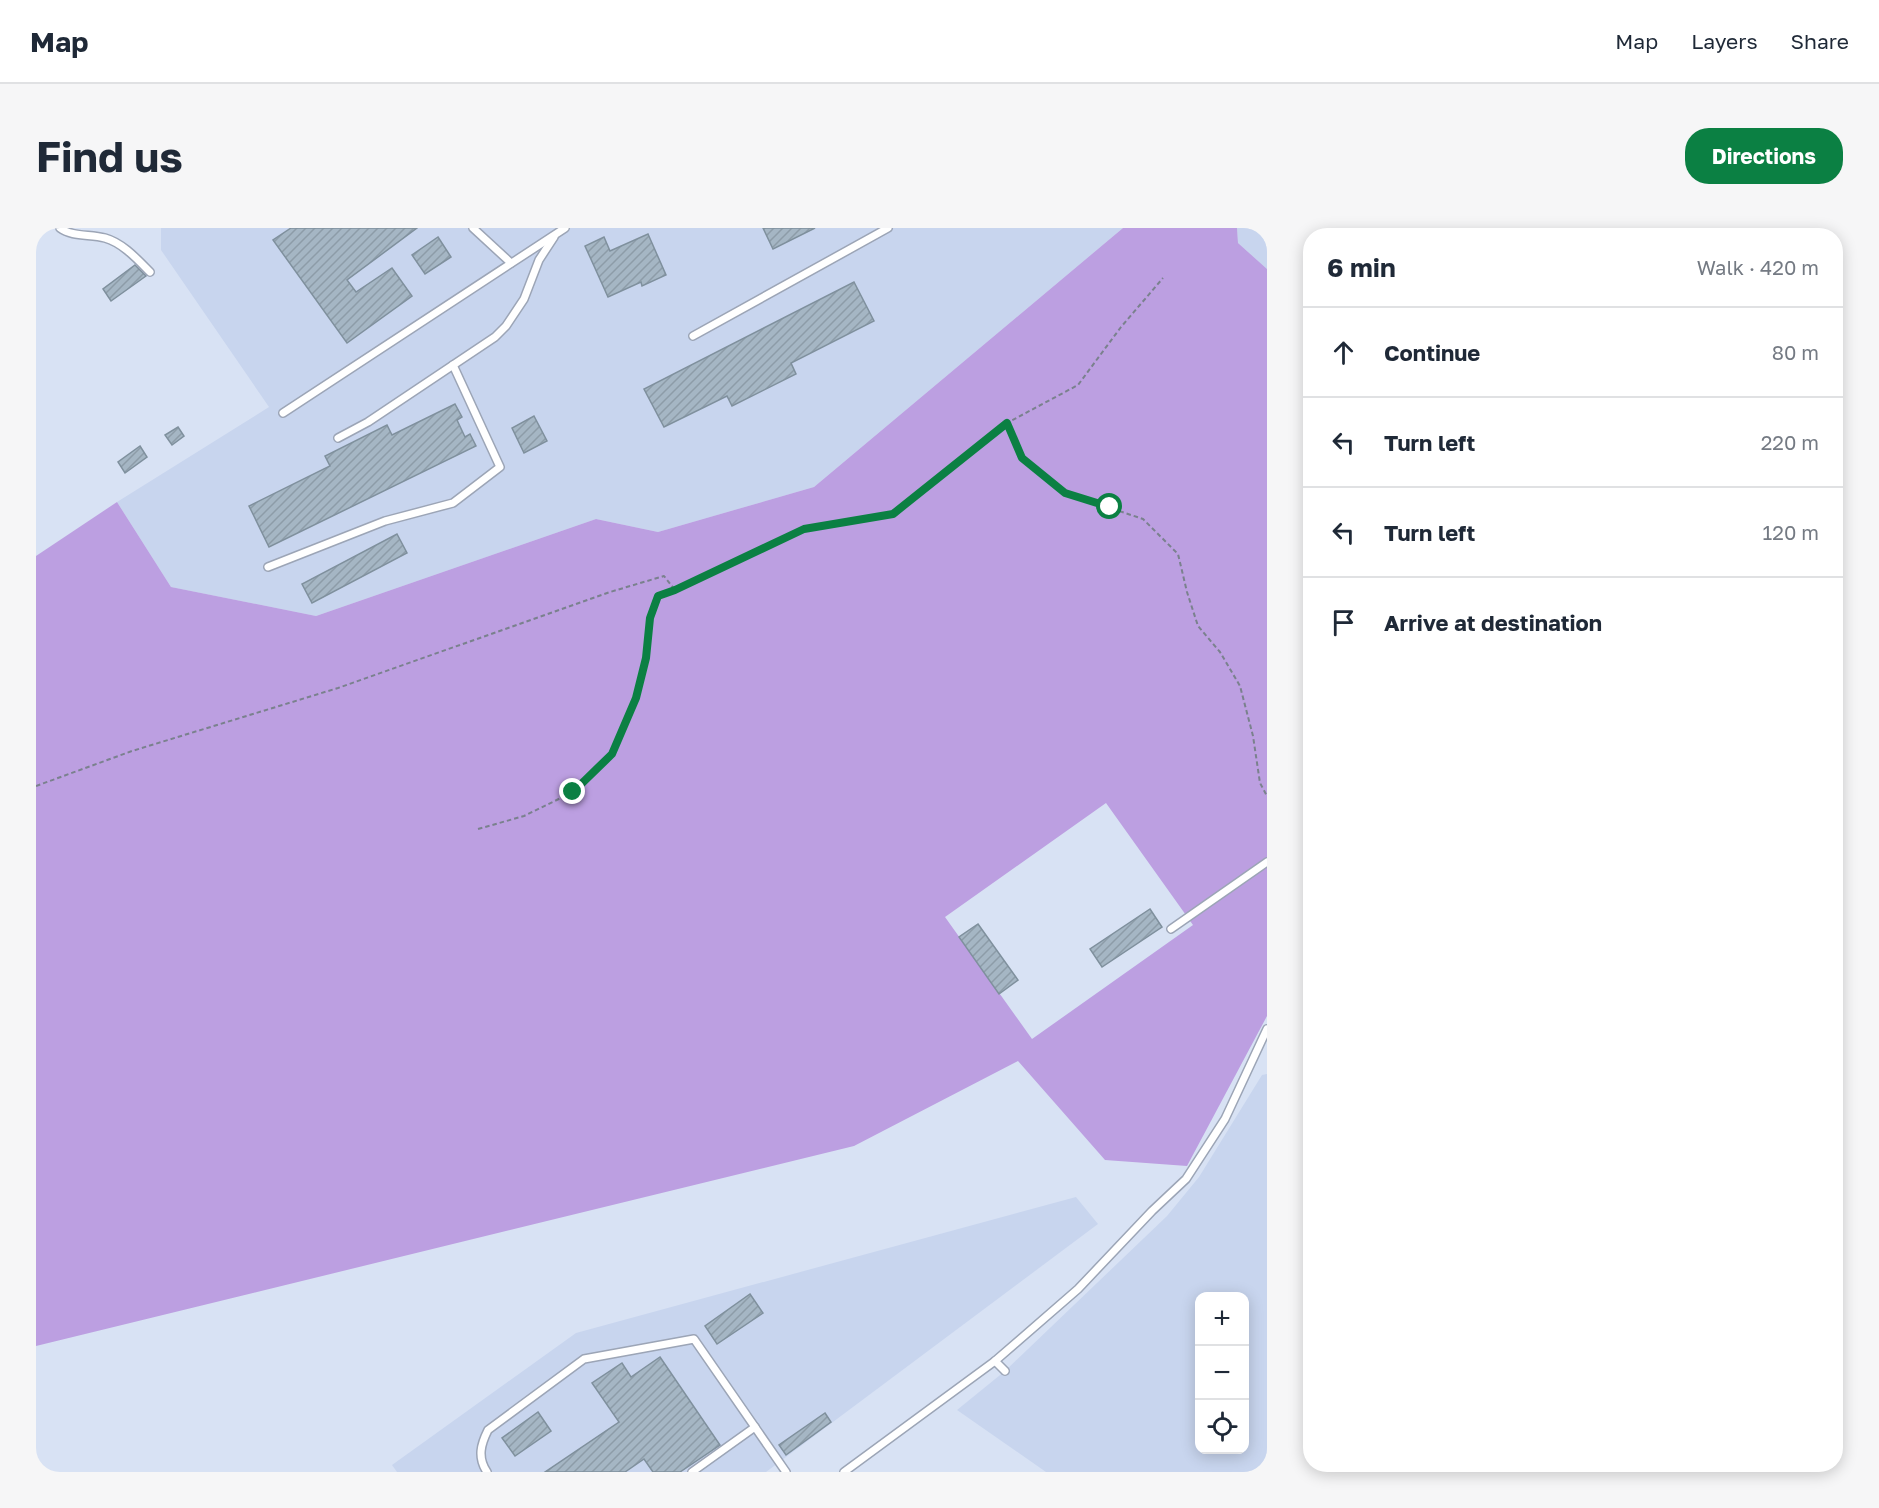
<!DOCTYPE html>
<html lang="en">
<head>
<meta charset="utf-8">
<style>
  :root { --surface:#fff; --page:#f6f6f7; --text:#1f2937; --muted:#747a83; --line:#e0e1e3; --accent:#0b8043 }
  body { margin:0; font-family:"Golos Text",sans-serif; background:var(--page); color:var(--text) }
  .controls { position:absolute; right:18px; bottom:18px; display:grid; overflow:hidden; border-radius:12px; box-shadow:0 3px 15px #0003 }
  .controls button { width:54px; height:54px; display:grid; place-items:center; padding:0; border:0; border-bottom:2px solid var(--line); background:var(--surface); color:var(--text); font:30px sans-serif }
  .stop { position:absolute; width:18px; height:18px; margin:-14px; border:4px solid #0b8043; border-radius:50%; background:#fff }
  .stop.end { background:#0b8043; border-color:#fff; box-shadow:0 2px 6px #0008 }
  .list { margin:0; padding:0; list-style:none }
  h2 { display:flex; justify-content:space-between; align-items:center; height:78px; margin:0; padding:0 24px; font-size:26px }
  h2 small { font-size:20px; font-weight:400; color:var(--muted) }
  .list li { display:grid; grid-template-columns:39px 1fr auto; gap:18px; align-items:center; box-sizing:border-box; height:90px; padding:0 24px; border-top:2px solid var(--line) }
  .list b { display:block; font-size:22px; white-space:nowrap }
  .list em { font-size:20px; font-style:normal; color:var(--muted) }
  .icon { flex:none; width:33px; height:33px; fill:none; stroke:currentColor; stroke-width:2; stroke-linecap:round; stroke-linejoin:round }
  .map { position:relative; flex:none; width:1231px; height:1244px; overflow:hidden; border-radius:24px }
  header { display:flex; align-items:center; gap:36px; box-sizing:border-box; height:84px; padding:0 30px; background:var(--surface); border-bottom:2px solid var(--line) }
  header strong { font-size:28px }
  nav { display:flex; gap:33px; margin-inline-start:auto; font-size:21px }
  .intro { display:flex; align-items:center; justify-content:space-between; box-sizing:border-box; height:144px; padding:0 36px }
  h1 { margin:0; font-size:42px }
  .button { padding:15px 27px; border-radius:24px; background:var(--accent); color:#fff; font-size:21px; font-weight:700 }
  main { display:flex; gap:36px; padding:0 36px }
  aside { flex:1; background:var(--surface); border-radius:24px; box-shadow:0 3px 15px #0003 }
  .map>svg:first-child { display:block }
</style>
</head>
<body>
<header>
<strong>Map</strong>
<nav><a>Map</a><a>Layers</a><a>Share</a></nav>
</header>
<div class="intro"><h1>Find us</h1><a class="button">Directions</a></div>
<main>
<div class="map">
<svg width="1231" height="1244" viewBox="0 0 1231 1244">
  <defs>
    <pattern id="building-hatch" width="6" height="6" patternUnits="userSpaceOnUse" patternTransform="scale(1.5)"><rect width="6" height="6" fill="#a5b6c4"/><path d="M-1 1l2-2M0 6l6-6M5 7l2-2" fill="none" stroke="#8d9ca8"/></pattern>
  </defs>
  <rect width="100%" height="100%" fill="#d8e2f4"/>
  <!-- built -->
  <g fill="#c8d5ee" fill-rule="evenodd">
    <polygon points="125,0 1087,0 778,259 622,304 560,291 280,388 135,359 81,274 233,179 125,22"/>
    <polygon points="1201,0 1231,0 1231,41 1202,15"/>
    <path d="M1231,846V1244H1010L921,1182L969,1143L1131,988L1163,949L1226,847ZM1164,1068H1208V1222H1164Z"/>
    <polygon points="1040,969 1062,996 730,1244 361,1244 356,1237 540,1105"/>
  </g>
  <!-- green -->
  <path fill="#bc9fe1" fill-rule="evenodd" d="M1087,0H1201L1202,15L1231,41V788L1151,938L1069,932L982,833L818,918L0,1118V328L81,274L135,359L280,388L560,291L622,304L778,259ZM1070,575L1157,697L996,811L909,689Z"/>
  <!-- building -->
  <g fill="url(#building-hatch)" stroke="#7f909d" stroke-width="1.5">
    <polygon points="255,0 381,0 311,52 320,64 356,40 376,68 311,115 237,12"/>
    <polygon points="727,0 779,0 737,21"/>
    <polygon points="612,6 630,47 606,58 605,54 572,69 549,18 568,9 574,23"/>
    <polygon points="402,9 415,29 389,46 376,27"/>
    <polygon points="99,37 110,48 75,73 67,61"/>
    <polygon points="818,54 838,93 755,135 760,146 696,178 691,168 628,199 608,161"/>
    <polygon points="419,176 426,189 421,192 429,209 434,206 440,218 233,319 213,278 294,238 289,228 351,197 356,207"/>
    <polygon points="498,188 511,213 488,225 476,200"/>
    <polygon points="142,199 148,208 136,217 129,207"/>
    <polygon points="104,218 111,229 89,245 82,234"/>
    <polygon points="361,306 371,325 276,375 266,356"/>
    <polygon points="1114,681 1126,699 1066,739 1054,721"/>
    <polygon points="942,696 982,752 963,766 923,709"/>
    <polygon points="714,1066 727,1085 681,1116 669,1098"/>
    <polygon points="624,1129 684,1217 644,1244 617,1244 608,1231 589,1244 509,1244 583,1194 556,1155 586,1135 595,1149"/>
    <polygon points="502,1184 515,1203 479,1228 466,1210"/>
    <polygon points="789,1185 795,1194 750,1227 743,1217"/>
  </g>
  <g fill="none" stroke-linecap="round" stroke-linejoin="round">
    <defs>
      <g id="lane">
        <path d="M24,0C36,9 54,6 69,10C87,15 102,32 114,44"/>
        <polyline points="437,0 475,35"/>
        <polyline points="657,108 852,0"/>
        <polyline points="247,185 529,0"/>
        <polyline points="302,210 332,194 459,109 470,98 488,71 503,32 518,9"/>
        <polyline points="232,339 349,293 417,275 464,239 417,137"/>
        <polyline points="1135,701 1231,634"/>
        <polyline points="959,1133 969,1143"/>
        <path d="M451,1244C441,1229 445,1216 452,1202L548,1131L658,1111L750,1244"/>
        <polyline points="656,1244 719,1199"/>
        <polyline points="808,1244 959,1133 1042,1061 1116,983 1150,951 1189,891 1231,801"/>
      </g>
    </defs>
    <!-- lane casing -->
    <use href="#lane" stroke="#9ca5b6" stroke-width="10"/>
    <!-- path -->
    <g stroke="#7a818d" stroke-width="2" stroke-dasharray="4.5 3" stroke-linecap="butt">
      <polyline points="971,196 986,230 1029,265 1107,291 1142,326 1151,364 1162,398 1184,424 1204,458 1217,508 1224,555 1231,568"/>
      <polyline points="0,558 96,523 302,460 574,364 628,348 639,362 768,301 857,286 971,195 1042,157 1085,99 1127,50"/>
      <polyline points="442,601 488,588 537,564 576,526 600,469 610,430 614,390 622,368 639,362"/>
    </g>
    <!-- lane -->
    <use href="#lane" stroke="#fff" stroke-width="7"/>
  </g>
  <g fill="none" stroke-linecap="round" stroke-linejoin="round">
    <!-- route -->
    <polyline stroke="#0b8043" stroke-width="8" points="537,564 576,526 600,470 610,430 614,390 622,368 639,362 768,301 857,286 971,195 986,230 1029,265 1074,279"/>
  </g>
</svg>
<div class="controls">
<button>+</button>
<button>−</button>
<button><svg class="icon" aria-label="locate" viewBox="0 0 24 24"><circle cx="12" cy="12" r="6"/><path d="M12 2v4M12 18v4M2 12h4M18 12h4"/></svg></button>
</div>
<div class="stop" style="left:1074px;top:279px"></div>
<div class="stop end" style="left:537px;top:564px"></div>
</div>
<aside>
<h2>6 min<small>Walk · 420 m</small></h2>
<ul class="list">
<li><svg class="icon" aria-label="ahead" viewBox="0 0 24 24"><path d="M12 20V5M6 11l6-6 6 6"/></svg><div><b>Continue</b></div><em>80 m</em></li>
<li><svg class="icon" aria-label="left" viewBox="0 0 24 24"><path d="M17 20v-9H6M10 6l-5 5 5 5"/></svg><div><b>Turn left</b></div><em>220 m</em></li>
<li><svg class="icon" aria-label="left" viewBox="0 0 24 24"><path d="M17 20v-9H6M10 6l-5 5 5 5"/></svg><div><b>Turn left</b></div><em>120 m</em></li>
<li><svg class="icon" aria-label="arrive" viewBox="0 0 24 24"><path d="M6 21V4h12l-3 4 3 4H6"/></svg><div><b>Arrive at destination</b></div></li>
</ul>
</aside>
</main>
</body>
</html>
